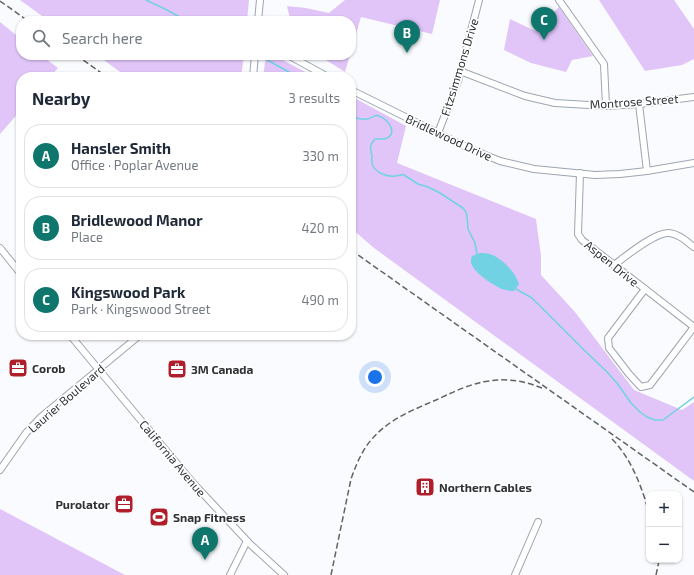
<!DOCTYPE html>
<html lang="en">
<head>
<meta charset="utf-8">
<style>
  :root { --surface:#fff; --page:#f6f6f7; --text:#1f2937; --muted:#747a83; --line:#e0e1e3; --accent:#0f766e }
  body { margin:0; font-family:"Exo 2",sans-serif; background:var(--page); color:var(--text) }
  .controls { position:absolute; right:12px; bottom:12px; display:grid; overflow:hidden; border-radius:8px; box-shadow:0 1px 3px #0004 }
  .controls button { width:36px; height:36px; display:grid; place-items:center; padding:0; border:0; border-bottom:1px solid var(--line); background:var(--surface); color:var(--text); font:20px sans-serif }
  .you { position:absolute; left:375px; top:377px; width:14px; height:14px; margin:-10px; border:3px solid #fff; border-radius:50%; background:#1a73e8; box-shadow:0 0 0 6px #1a73e833 }
  .badge { display:grid; place-items:center; width:26px; height:26px; border-radius:50%; background:var(--accent); color:#fff; font-size:13px; font-weight:700 }
  .pin { position:absolute; translate:-50% -33px; filter:drop-shadow(0 1px 2px #0008) }
  .pin::after { content:''; position:absolute; top:21px; width:14px; height:12px; background:inherit; clip-path:polygon(0 0,100% 0,50% 100%) }
  .list { margin:0; padding:0; list-style:none }
  h2 { display:flex; justify-content:space-between; align-items:center; height:52px; margin:0; padding:0 16px; font-size:17px }
  h2 small { font-size:13px; font-weight:400; color:var(--muted) }
  .list li { display:grid; grid-template-columns:26px 1fr auto; gap:12px; align-items:center; box-sizing:border-box; height:64px; margin:0 8px 8px; padding:0 8px; border:1px solid var(--line); border-radius:16px }
  .list b { display:block; font-size:15px; white-space:nowrap }
  .list p { margin:0; font-size:13px; white-space:nowrap; color:var(--muted) }
  .list em { font-size:13px; font-style:normal; color:var(--muted) }
  .icon { flex:none; width:22px; height:22px; fill:none; stroke:currentColor; stroke-width:2; stroke-linecap:round; stroke-linejoin:round }
  .map { position:relative; flex:none; width:694px; height:575px; overflow:hidden }
  .search { position:absolute; background:var(--surface); box-shadow:0 1px 3px #0004; left:16px; top:16px; width:340px; height:44px; display:flex; align-items:center; gap:10px; box-sizing:border-box; padding:0 14px; border-radius:16px; color:var(--muted); font-size:15px }
  .panel { position:absolute; background:var(--surface); box-shadow:0 1px 3px #0004; left:16px; top:72px; width:340px; height:268px; border-radius:16px }
  .map>svg:first-child { display:block }
</style>
</head>
<body>
<div class="map">
<svg width="694" height="575" viewBox="0 0 694 575">
  <rect width="100%" height="100%" fill="#fafbfe"/>
  <!-- green -->
  <g fill="#e1c5f9">
    <polygon points="20,0 249,0 247,21 49,21"/>
    <polygon points="345,0 440,0 432,34 361,17 351,51 351,21 296,21 290,19 287,6 306,8 329,13"/>
    <polygon points="599,0 674,0 694,29 694,59 682,65 645,71"/>
    <polygon points="559,7 593,56 572,60 566,72 531,63 504,50 510,19 535,31"/>
    <polygon points="0,22 21,39 21,55 41,55 58,68 50,77 21,77 21,110 0,134"/>
    <polygon points="97,55 244,55 241,77 127,77"/>
    <polygon points="266,55 273,55 315,77 263,77"/>
    <polygon points="318,55 350,55 345,72"/>
    <polygon points="351,96 406,126 397,163 536,219 541,256 541,275 575,312 634,390 682,410 694,402 694,481 374,248 351,228"/>
    <polygon points="0,509 125,575 0,575"/>
  </g>
  <!-- water -->
  <path fill="#70d2e3" d="M480,253C484,253 487,253 490,254C502,258 516,273 519,284L514,291C510,291 506,290 502,289C493,285 476,274 472,265C470,262 471,259 472,256Z"/>
  <g fill="none" stroke-linecap="round" stroke-linejoin="round">
    <!-- stream -->
    <g stroke="#70d2e3" stroke-width="1.5">
      <polyline points="146,0 165,9 187,21"/>
      <polyline points="260,56 298,77"/>
      <path d="M351,116C356,118 362,120 367,119C371,119 374,114 379,116C388,119 400,135 384,139C382,139 378,139 375,139C368,147 371,148 372,157C372,160 371,163 373,166C377,173 387,177 395,176C399,176 401,174 404,175L418,184L428,187L440,193L463,208L466,212L467,217L468,229L475,243L477,254"/>
      <polyline points="516,289 532,298 584,350 607,372 617,383 631,403 640,412 647,417 655,420 663,420 694,397"/>
    </g>
    <defs>
      <g id="minor">
        <polyline points="559,0 604,64 606,106"/>
        <polyline points="258,21 260,0"/>
        <polyline points="288,55 328,77"/>
        <polyline points="460,71 525,96 555,103 606,106 639,104 694,97"/>
        <polyline points="253,77 255,55"/>
        <polyline points="351,90 468,148 500,161 534,169 595,175 620,174 647,171 694,163"/>
        <polyline points="639,104 647,171"/>
        <polyline points="438,133 458,81 479,0"/>
        <polyline points="580,173 578,234 582,240 694,327"/>
        <polyline points="0,248 21,274"/>
        <path d="M614,265C626,256 655,232 669,233C679,234 686,241 694,247"/>
        <polyline points="645,289 608,338 609,348 629,374 641,387 650,385 694,327"/>
        <polyline points="70,335 193,483 250,544 284,575"/>
        <polyline points="0,470 26,433 41,417 140,335"/>
        <polyline points="230,575 247,541"/>
        <polyline points="515,575 538,522"/>
      </g>
    </defs>
    <!-- minor casing -->
    <use href="#minor" stroke="#9da5b2" stroke-width="8"/>
    <!-- minor -->
    <use href="#minor" stroke="#fff" stroke-width="6"/>
    <!-- rail -->
    <g stroke="#5f6367" stroke-width="1.5" stroke-dasharray="6 3" stroke-linecap="butt">
      <polyline points="0,1 28,21"/>
      <polyline points="76,55 107,77"/>
      <polyline points="351,250 694,492"/>
      <path d="M612,439C631,458 642,487 649,513"/>
      <path d="M331,575L351,479C356,465 362,450 372,439C389,419 413,410 436,400C449,394 465,386 479,383C484,381 491,381 497,380C512,379 527,382 542,388"/>
      <polyline points="656,575 658,566 659,560"/>
    </g>
  </g>
  <!-- icons -->
  <defs>
    <symbol id="office-square" viewBox="-11 -11 22 22"><rect x="-9" y="-9" width="18" height="18" rx="4" fill="#b01d2b" stroke="#fff"/><path d="M-6-3h4V-5.5h4V-3h4V5H-6ZM-1-4.5V-3h2v-1.5ZM-6 0V1H6V0Z" fill="#fff"/></symbol>
    <symbol id="building-square" viewBox="-11 -11 22 22"><rect x="-9" y="-9" width="18" height="18" rx="4" fill="#b01d2b" stroke="#fff"/><path d="M-4-6H4V6H1V3H-1V6H-4ZM-2.5-4.3h1.7v1.8h-1.7ZM.8-4.3h1.7v1.8H.8ZM-2.5-1h1.7V.8h-1.7ZM.8-1h1.7V.8H.8Z" fill="#fff"/></symbol>
    <symbol id="stadium-square" viewBox="-11 -11 22 22"><rect x="-9" y="-9" width="18" height="18" rx="4" fill="#b01d2b" stroke="#fff"/><path d="M0-5a6.5 5 0 1 0 0 10a6.5 5 0 1 0 0-10ZM-3.5-1.8h7v3.6h-7Z" fill="#fff"/></symbol>
  </defs>
  <g fill-rule="evenodd">
    <use href="#office-square" x="7" y="357" width="22" height="22"/>
    <use href="#office-square" x="166" y="358" width="22" height="22"/>
    <use href="#building-square" x="414" y="476" width="22" height="22"/>
    <use href="#office-square" x="113" y="493" width="22" height="22"/>
    <use href="#stadium-square" x="148" y="506" width="22" height="22"/>
  </g>
  <g text-anchor="middle" dominant-baseline="central" stroke-width="3.5" stroke-linejoin="round" paint-order="stroke">
    <!-- street labels -->
    <g font-size="12" fill="#2e3237" stroke="#fff">
      <text transform="translate(459 67) rotate(-73)">Fitzsimmons Drive</text>
      <text transform="translate(634 101) rotate(-4)">Montrose Street</text>
      <text transform="translate(449 137) rotate(25)">Bridlewood Drive</text>
      <text transform="translate(612 263) rotate(39)">Aspen Drive</text>
      <text transform="translate(66 398) rotate(-41)">Laurier Boulevard</text>
      <text transform="translate(173 458) rotate(50)">California Avenue</text>
    </g>
    <!-- poi labels -->
    <g font-size="12" font-weight="bold" fill="#2e3237" stroke="#fff" text-anchor="start">
      <text x="32" y="368">Corob</text>
      <text x="191" y="369">3M Canada</text>
      <text x="439" y="487">Northern Cables</text>
      <text x="110" y="504" text-anchor="end">Purolator</text>
      <text x="173" y="517">Snap Fitness</text>
    </g>
  </g>
</svg>
<div class="controls">
<button>+</button>
<button>−</button>
</div>
<div class="you"></div>
<div class="pin badge" style="left:205px;top:560px">A</div>
<div class="pin badge" style="left:407px;top:53px">B</div>
<div class="pin badge" style="left:544px;top:40px">C</div>
<div class="search"><svg class="icon" aria-label="search" viewBox="0 0 24 24"><circle cx="10" cy="10" r="6"/><path d="M15 15l6 6"/></svg>Search here</div>
<section class="panel">
<h2>Nearby<small>3 results</small></h2>
<ul class="list">
<li><span class="badge">A</span><div><b>Hansler Smith</b><p>Office · Poplar Avenue</p></div><em>330 m</em></li>
<li><span class="badge">B</span><div><b>Bridlewood Manor</b><p>Place</p></div><em>420 m</em></li>
<li><span class="badge">C</span><div><b>Kingswood Park</b><p>Park · Kingswood Street</p></div><em>490 m</em></li>
</ul>
</section>
</div>
</body>
</html>
